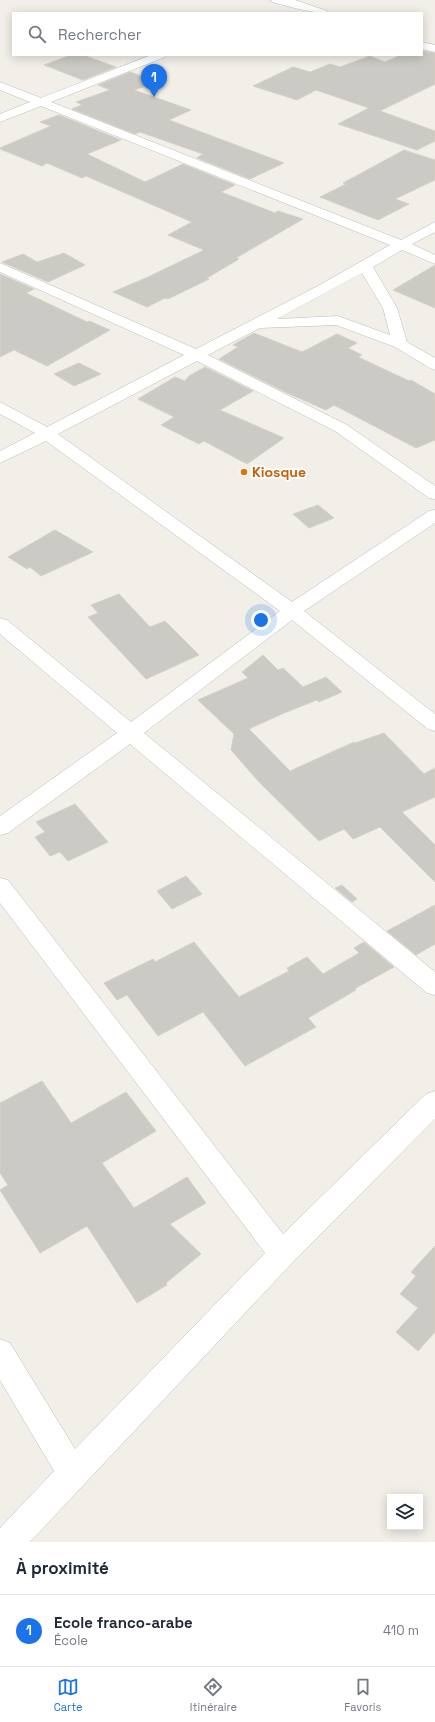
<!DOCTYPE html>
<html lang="fr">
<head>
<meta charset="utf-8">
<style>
  :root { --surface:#fff; --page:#f2f2f3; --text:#1f2937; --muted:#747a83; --line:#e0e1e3; --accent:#1a73e8 }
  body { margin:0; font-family:"Space Grotesk",sans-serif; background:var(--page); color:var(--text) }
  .controls { position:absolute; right:12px; bottom:12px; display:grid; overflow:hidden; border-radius:0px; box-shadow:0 2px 10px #0003 }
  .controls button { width:36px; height:36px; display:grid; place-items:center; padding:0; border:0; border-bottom:1px solid var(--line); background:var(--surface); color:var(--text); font:20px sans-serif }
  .you { position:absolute; left:261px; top:620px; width:14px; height:14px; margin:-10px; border:3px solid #fff; border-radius:50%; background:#1a73e8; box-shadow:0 0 0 6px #1a73e833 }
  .badge { display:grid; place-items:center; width:26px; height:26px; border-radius:50%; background:var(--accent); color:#fff; font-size:13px; font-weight:700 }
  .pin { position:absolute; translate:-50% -33px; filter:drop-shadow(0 1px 2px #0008) }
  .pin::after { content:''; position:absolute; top:21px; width:14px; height:12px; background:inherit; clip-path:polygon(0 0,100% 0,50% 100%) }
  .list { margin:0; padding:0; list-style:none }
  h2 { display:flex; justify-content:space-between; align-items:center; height:52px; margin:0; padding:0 16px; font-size:17px }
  h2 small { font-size:13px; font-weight:400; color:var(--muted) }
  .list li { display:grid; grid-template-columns:26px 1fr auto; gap:12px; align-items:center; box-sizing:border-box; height:72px; padding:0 16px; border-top:1px solid var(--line) }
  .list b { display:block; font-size:15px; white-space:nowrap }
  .list p { margin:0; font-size:13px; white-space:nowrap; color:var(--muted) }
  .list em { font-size:13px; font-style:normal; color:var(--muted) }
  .icon { flex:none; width:22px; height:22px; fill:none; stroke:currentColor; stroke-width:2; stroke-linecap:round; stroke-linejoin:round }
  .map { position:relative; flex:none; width:435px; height:1542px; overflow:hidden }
  .search { position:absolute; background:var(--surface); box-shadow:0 2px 10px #0003; left:12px; right:12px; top:12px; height:44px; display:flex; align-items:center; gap:10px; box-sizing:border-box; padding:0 14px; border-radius:0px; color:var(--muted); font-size:15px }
  .sheet { height:124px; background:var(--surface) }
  nav { display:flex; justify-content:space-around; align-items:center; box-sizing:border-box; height:56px; border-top:1px solid var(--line); background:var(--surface); font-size:11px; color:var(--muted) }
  nav a { display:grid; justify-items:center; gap:2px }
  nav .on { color:var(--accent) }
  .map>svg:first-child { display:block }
</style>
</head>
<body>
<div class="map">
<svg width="435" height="1542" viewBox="0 0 435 1542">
  <rect width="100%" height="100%" fill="#f1efe7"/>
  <!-- building -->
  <g fill="#cccac4" stroke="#d6d1c5">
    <polygon points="422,51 435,53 435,84 380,111 435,131 435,141 417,150 338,124 369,108 316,90 297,100 253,86 293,67 310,72 330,64 340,67 370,56 385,62 401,55 422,55"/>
    <polygon points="71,55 83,55 116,67 83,80 44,65"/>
    <polygon points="130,72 158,82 134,90 191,110 169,120 284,163 250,179 197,158 203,154 140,132 135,134 72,109 82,105 76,102 110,90 98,85"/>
    <polygon points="59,115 121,140 87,154 145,182 183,164 235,185 221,192 275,213 278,211 303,219 236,258 239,259 207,278 209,279 168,299 165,298 147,307 113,292 148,277 204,250 168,235 192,222 86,176 82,178 47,163 42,166 0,149 0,148 51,126 40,122"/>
    <polygon points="404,150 435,160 435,180 395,199 409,204 378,220 320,197 346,184 343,183"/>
    <polygon points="64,253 85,265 48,282 2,262 23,254 37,262"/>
    <polygon points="435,265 435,308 393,290"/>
    <polygon points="0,274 34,289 26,293 87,322 89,321 110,330 47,366 14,350 0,357"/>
    <polygon points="254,333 302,352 337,334 357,343 348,348 362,355 358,357 409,381 411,380 435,394 435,440 416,448 334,405 326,410 285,392 219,359 238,347 233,345"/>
    <polygon points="79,363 101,374 74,386 54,374"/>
    <polygon points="205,367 253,391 220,410 284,438 247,464 204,441 199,444 161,425 174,417 138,399 175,377 185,381 189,376"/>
    <polygon points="318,505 334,518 309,528 293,514"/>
    <polygon points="55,530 93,552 41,576 30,567 27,569 8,557"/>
    <polygon points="119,594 150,627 165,621 199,655 146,679 88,617 98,613 91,605"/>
    <polygon points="263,655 278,670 283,668 303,687 326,677 342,692 319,702 317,700 284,713 249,729 290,771 354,742 355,743 384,733 424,774 435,768 435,797 402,812 435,845 435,882 380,827 353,839 344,829 319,841 259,782 231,750 234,734 198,700 248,678 242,672"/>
    <polygon points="75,804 108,842 68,861 60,852 50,856 35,837 45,832 36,822"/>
    <polygon points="186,876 202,894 172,909 157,891"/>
    <polygon points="342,885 357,899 352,902 335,888"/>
    <polygon points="435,905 435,944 416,955 387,931"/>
    <polygon points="194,942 239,997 289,971 287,968 307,957 323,974 359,953 354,948 364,942 394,967 354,989 356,990 308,1018 316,1027 245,1066 203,1012 158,1036 127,995 117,1000 104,983 153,959 155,962"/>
    <polygon points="42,1081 71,1123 126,1092 156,1131 102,1163 134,1208 187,1177 206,1203 170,1224 201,1254 166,1283 167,1285 137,1303 87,1226 40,1253 0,1190 8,1185 0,1173 0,1103"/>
    <polygon points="435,1246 435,1332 418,1351 396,1332 418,1308 400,1294 416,1276 411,1272"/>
  </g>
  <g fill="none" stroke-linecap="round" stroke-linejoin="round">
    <defs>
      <g id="street">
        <path d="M271,0H295L327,11L328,13C310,13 291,7 272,2Z"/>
        <polygon points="422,42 435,45 435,52 422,49"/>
        <path d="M151,55H167L165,57L51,102L401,240L435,222V232L412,244L435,255V264L402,250L373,267L397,308L407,342L435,358V370L430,368L395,347L336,325L260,328L208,355L347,425L435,486V499L429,498L335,431L197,361L58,434L292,602L429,511L435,510V523L304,611L435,714V731L428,729L292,620L144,733L435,972V995L427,993L130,744L8,833L0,835V816L117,733L0,634V618L7,620L131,722L280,611L46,441L0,463V451L35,433L0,414V402L47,427L184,355L0,272V263L196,349L316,287L390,245L41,106L0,122V114L30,102L0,90V82L41,98ZM362,273L383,308L390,335L338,316L277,319Z"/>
        <polygon points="0,878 8,880 283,1234 426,1094 435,1091 435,1119 292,1263 30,1542 0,1542 0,1528 54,1471 0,1380 0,1339 10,1343 75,1449 265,1253 0,903"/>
      </g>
    </defs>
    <!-- street casing -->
    <use href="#street" stroke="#b9bcc1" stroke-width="1"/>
    <!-- street -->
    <use href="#street" fill="#fff" fill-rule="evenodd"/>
  </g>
  <!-- markers -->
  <circle fill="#e8710a" stroke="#fff" stroke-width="1.5" cx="244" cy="472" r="4"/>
  <g text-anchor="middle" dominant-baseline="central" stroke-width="4" stroke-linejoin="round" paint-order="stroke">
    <!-- food labels -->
    <g font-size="14" font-weight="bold" fill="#c56008" stroke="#fff" text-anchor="start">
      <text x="252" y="472">Kiosque</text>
    </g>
  </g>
</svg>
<div class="controls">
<button><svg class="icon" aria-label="layers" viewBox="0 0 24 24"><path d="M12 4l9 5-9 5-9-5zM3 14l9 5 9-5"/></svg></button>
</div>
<div class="you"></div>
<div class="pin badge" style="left:154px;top:97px">1</div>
<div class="search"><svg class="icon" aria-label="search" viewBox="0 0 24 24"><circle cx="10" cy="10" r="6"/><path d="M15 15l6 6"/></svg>Rechercher</div>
</div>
<section class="sheet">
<h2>À proximité<small></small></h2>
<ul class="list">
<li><span class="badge">1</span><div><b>Ecole franco-arabe</b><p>École</p></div><em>410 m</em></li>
</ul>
</section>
<nav>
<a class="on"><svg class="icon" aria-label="map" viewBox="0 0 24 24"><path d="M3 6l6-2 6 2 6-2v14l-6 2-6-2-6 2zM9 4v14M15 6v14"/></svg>Carte</a>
<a><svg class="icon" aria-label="directions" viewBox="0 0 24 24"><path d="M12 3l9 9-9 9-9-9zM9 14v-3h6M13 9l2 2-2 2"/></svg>Itinéraire</a>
<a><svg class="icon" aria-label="saved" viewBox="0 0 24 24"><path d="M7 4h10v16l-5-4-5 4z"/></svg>Favoris</a>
</nav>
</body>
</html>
